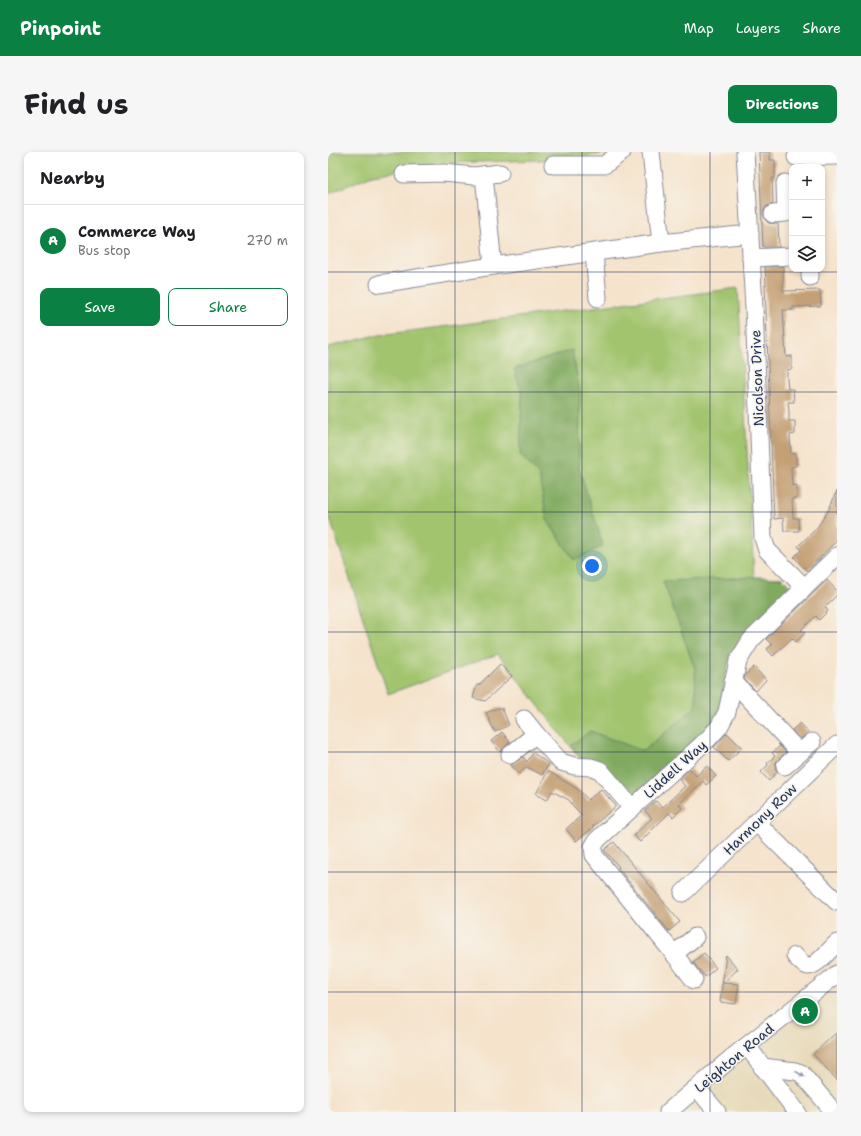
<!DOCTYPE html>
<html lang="en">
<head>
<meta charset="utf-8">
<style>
  :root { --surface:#fff; --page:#f6f6f6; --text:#202124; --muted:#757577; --line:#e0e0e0; --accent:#0b8043 }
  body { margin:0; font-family:"Shantell Sans",sans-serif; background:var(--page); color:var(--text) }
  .controls { position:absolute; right:12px; top:12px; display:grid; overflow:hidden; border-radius:8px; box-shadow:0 2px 6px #0003 }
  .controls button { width:36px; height:36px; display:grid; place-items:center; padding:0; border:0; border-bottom:1px solid var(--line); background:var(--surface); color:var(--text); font:20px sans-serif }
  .you { position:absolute; left:264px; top:414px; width:14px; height:14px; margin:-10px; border:3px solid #fff; border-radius:50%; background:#1a73e8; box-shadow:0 0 0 6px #1a73e833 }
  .badge { display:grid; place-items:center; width:26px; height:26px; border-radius:50%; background:var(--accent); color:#fff; font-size:13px; font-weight:700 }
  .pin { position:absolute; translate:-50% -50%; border:2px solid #fff; box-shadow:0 1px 4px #0006 }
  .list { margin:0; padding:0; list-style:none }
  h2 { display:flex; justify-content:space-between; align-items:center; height:52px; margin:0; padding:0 16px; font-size:17px }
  h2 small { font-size:13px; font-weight:400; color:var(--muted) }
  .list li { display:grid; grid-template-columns:26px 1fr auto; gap:12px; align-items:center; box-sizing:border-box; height:72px; padding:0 16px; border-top:1px solid var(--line) }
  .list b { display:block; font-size:15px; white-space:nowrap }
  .list p { margin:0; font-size:13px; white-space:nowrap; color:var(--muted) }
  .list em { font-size:13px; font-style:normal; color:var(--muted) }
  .actions { display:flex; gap:8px; padding:12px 16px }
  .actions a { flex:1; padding:9px 0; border:1px solid var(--accent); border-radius:8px; text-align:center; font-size:14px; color:var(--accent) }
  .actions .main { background:var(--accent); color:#fff }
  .icon { flex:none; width:22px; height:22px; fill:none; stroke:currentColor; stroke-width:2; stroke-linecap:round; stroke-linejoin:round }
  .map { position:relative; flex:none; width:509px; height:960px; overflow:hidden; border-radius:8px }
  header { display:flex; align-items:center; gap:24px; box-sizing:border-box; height:56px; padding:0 20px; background:var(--accent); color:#fff }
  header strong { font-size:19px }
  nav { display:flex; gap:22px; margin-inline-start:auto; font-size:14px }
  .intro { display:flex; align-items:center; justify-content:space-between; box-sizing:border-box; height:96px; padding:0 24px }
  h1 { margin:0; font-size:28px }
  .button { padding:10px 18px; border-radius:8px; background:var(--accent); color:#fff; font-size:14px; font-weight:700 }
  main { display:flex; gap:24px; padding:0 24px }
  aside { flex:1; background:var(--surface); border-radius:8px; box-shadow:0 2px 6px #0003 }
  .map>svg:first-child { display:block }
</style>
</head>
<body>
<header>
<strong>Pinpoint</strong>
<nav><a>Map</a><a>Layers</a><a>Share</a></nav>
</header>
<div class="intro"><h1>Find us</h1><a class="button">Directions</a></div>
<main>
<aside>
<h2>Nearby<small></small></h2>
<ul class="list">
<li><span class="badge">A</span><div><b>Commerce Way</b><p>Bus stop</p></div><em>270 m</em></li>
</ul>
<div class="actions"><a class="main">Save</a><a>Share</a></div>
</aside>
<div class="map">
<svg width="509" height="960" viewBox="0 0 509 960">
  <rect width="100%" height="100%" fill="#f7f3e8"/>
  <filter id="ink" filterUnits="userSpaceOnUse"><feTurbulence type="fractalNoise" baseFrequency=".025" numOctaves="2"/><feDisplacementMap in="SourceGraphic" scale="8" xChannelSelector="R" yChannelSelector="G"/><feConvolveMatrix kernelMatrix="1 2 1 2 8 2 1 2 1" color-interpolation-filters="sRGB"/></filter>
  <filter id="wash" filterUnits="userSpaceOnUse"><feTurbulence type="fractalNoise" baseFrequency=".012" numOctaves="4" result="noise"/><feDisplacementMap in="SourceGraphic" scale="16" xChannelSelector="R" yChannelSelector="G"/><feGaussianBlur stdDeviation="0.9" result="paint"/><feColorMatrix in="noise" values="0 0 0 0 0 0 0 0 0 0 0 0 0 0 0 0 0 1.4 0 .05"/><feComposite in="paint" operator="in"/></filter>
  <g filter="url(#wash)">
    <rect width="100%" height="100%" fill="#f5e3cc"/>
    <!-- built -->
    <polygon fill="#e7daba" points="509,823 509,960 354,960"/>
    <!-- green -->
    <g fill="#a2c46e" stroke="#5e7a66">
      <polygon points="0,0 282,0 246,7 121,11 44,23 0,42"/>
      <polygon points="410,136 426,425 454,426 462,434 411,488 401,509 391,562 303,647 254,609 170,502 60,542 0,361 0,195 45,184"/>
    </g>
    <!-- forest -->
    <g fill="#81aa61" stroke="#4e6c60">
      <polygon points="244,198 252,241 251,316 275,394 246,408 219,368 211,323 192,303 194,241 186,217"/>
      <polygon points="426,425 454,426 462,434 411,488 401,509 391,562 377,582 303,647 254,609 243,594 262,579 315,599 368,555 367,517 335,429"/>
    </g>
    <g id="blocks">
      <!-- building -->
      <g fill="#c4a076">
        <polygon points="431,0 442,0 442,8 447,8 447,26 444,27 445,52 439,54 436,58 435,62 437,67 440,71 450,72 451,95 435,95"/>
        <polygon points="455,114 455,139 492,138 493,154 465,155 465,158 455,158 458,205 464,204 464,217 459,218 459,227 460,237 465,237 466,250 460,250 461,259 461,269 467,269 467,282 462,283 463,302 468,301 468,314 463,315 464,334 469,333 469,346 464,347 465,366 470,366 471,379 456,379 455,366 446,367 437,133 438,133 437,115"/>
        <polygon points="509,339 509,388 479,419 466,405 473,398 470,394 488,377 500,359"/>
        <polygon points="499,428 509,439 509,443 497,455 500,459 491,468 488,464 473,478 477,481 468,490 464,486 445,504 439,497 444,493 438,487"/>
        <polygon points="172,512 184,524 157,549 145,546 149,533 151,533"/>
        <polygon points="426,515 438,528 428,539 416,527 417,523"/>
        <polygon points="170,556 174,556 181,573 167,580 158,561"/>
        <polygon points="472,571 481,581 472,587 464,578"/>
        <polygon points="174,580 182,590 172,600 163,589"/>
        <polygon points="399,581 414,596 400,609 386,595"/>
        <polygon points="450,592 458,600 448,610 447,616 449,620 441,629 433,620 440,613 439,611 447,604 444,601 452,594"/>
        <polygon points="205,601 221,612 214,623 199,615 191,622 183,613 195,605 199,610"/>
        <polygon points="379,614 388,624 378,633 375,629 351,652 354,656 345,665 341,661 312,690 306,683 324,666 317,659 328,649 334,656 357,634 351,627 362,617 368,624"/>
        <polygon points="220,619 251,638 260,648 273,637 288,654 264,675 265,676 248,689 238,677 254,663 246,655 241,648 224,639 219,648 208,642"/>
        <polygon points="286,690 352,770 341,779 290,716 291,715 276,698"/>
        <polygon points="376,801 388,816 377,825 365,810"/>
        <polygon points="398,803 410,817 395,831 411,832 408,852 392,850"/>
        <polygon points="509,880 509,928 485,902"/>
      </g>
    </g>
  </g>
  <g filter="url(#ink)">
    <use href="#blocks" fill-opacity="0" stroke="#888995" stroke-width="1"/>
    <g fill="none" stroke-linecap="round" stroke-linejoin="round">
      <defs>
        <g id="minor">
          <polyline points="323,0 333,91"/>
          <polyline points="417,0 426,155 435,386 439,398 476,435"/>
          <polyline points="468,5 509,4"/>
          <polyline points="225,13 276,13 294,0"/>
          <polyline points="76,22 116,21 146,24 172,21"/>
          <polyline points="156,23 165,114 333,91 422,82"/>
          <polyline points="445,62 458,61 457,31"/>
          <polyline points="266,101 270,146"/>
          <polyline points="423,106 464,104"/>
          <polyline points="482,117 482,125"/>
          <polyline points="51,132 165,114"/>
          <polyline points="405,529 472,601"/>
          <polyline points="196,567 208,582 233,610 246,614 263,615 272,618 304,656"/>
          <polyline points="182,603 208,582"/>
          <polyline points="457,614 484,590"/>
          <polyline points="428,670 509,750"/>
          <polyline points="355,741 509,593"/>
          <polyline points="367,785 346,802 266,703 265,695 269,688 380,587 391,575 399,560 410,509 423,488 509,404"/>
          <polyline points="346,802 366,828"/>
          <path d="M467,804C471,808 475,813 480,814C488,815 503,796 509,791"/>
          <polyline points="419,894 469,960"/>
          <polyline points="434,915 467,919 473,921 506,960"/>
          <polyline points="369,936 389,960"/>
          <polyline points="340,960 401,908 509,822"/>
        </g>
      </defs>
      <!-- minor casing -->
      <use href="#minor" stroke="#888995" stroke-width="19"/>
      <!-- minor -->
      <use href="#minor" stroke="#fff" stroke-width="17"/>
    </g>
    <!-- one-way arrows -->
    <defs><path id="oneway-solid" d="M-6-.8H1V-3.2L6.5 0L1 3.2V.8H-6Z"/></defs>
    <use fill="#8d97ae" href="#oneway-solid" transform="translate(472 922) rotate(31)"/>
  </g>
  <!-- grid -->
  <path fill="none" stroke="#1b2f5e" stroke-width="1" stroke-opacity="0.55" d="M127,0V960M254,0V960M382,0V960M0,120H509M0,240H509M0,360H509M0,480H509M0,600H509M0,720H509M0,840H509"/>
  <g text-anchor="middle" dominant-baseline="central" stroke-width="3" stroke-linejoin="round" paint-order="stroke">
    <!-- street labels -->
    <g font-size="14" fill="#1b2f5e" stroke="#f7f3e8">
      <text transform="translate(429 226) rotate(-92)">Nicolson Drive</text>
      <text transform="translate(347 617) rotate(-42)">Liddell Way</text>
      <text transform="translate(432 667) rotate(-44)">Harmony Row</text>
      <text transform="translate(406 906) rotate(-40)">Leighton Road</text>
    </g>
  </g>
</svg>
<div class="controls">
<button>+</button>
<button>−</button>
<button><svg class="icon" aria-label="layers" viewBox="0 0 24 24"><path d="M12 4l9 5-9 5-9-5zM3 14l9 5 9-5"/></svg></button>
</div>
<div class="you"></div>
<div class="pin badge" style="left:477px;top:859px">A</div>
</div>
</main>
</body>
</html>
